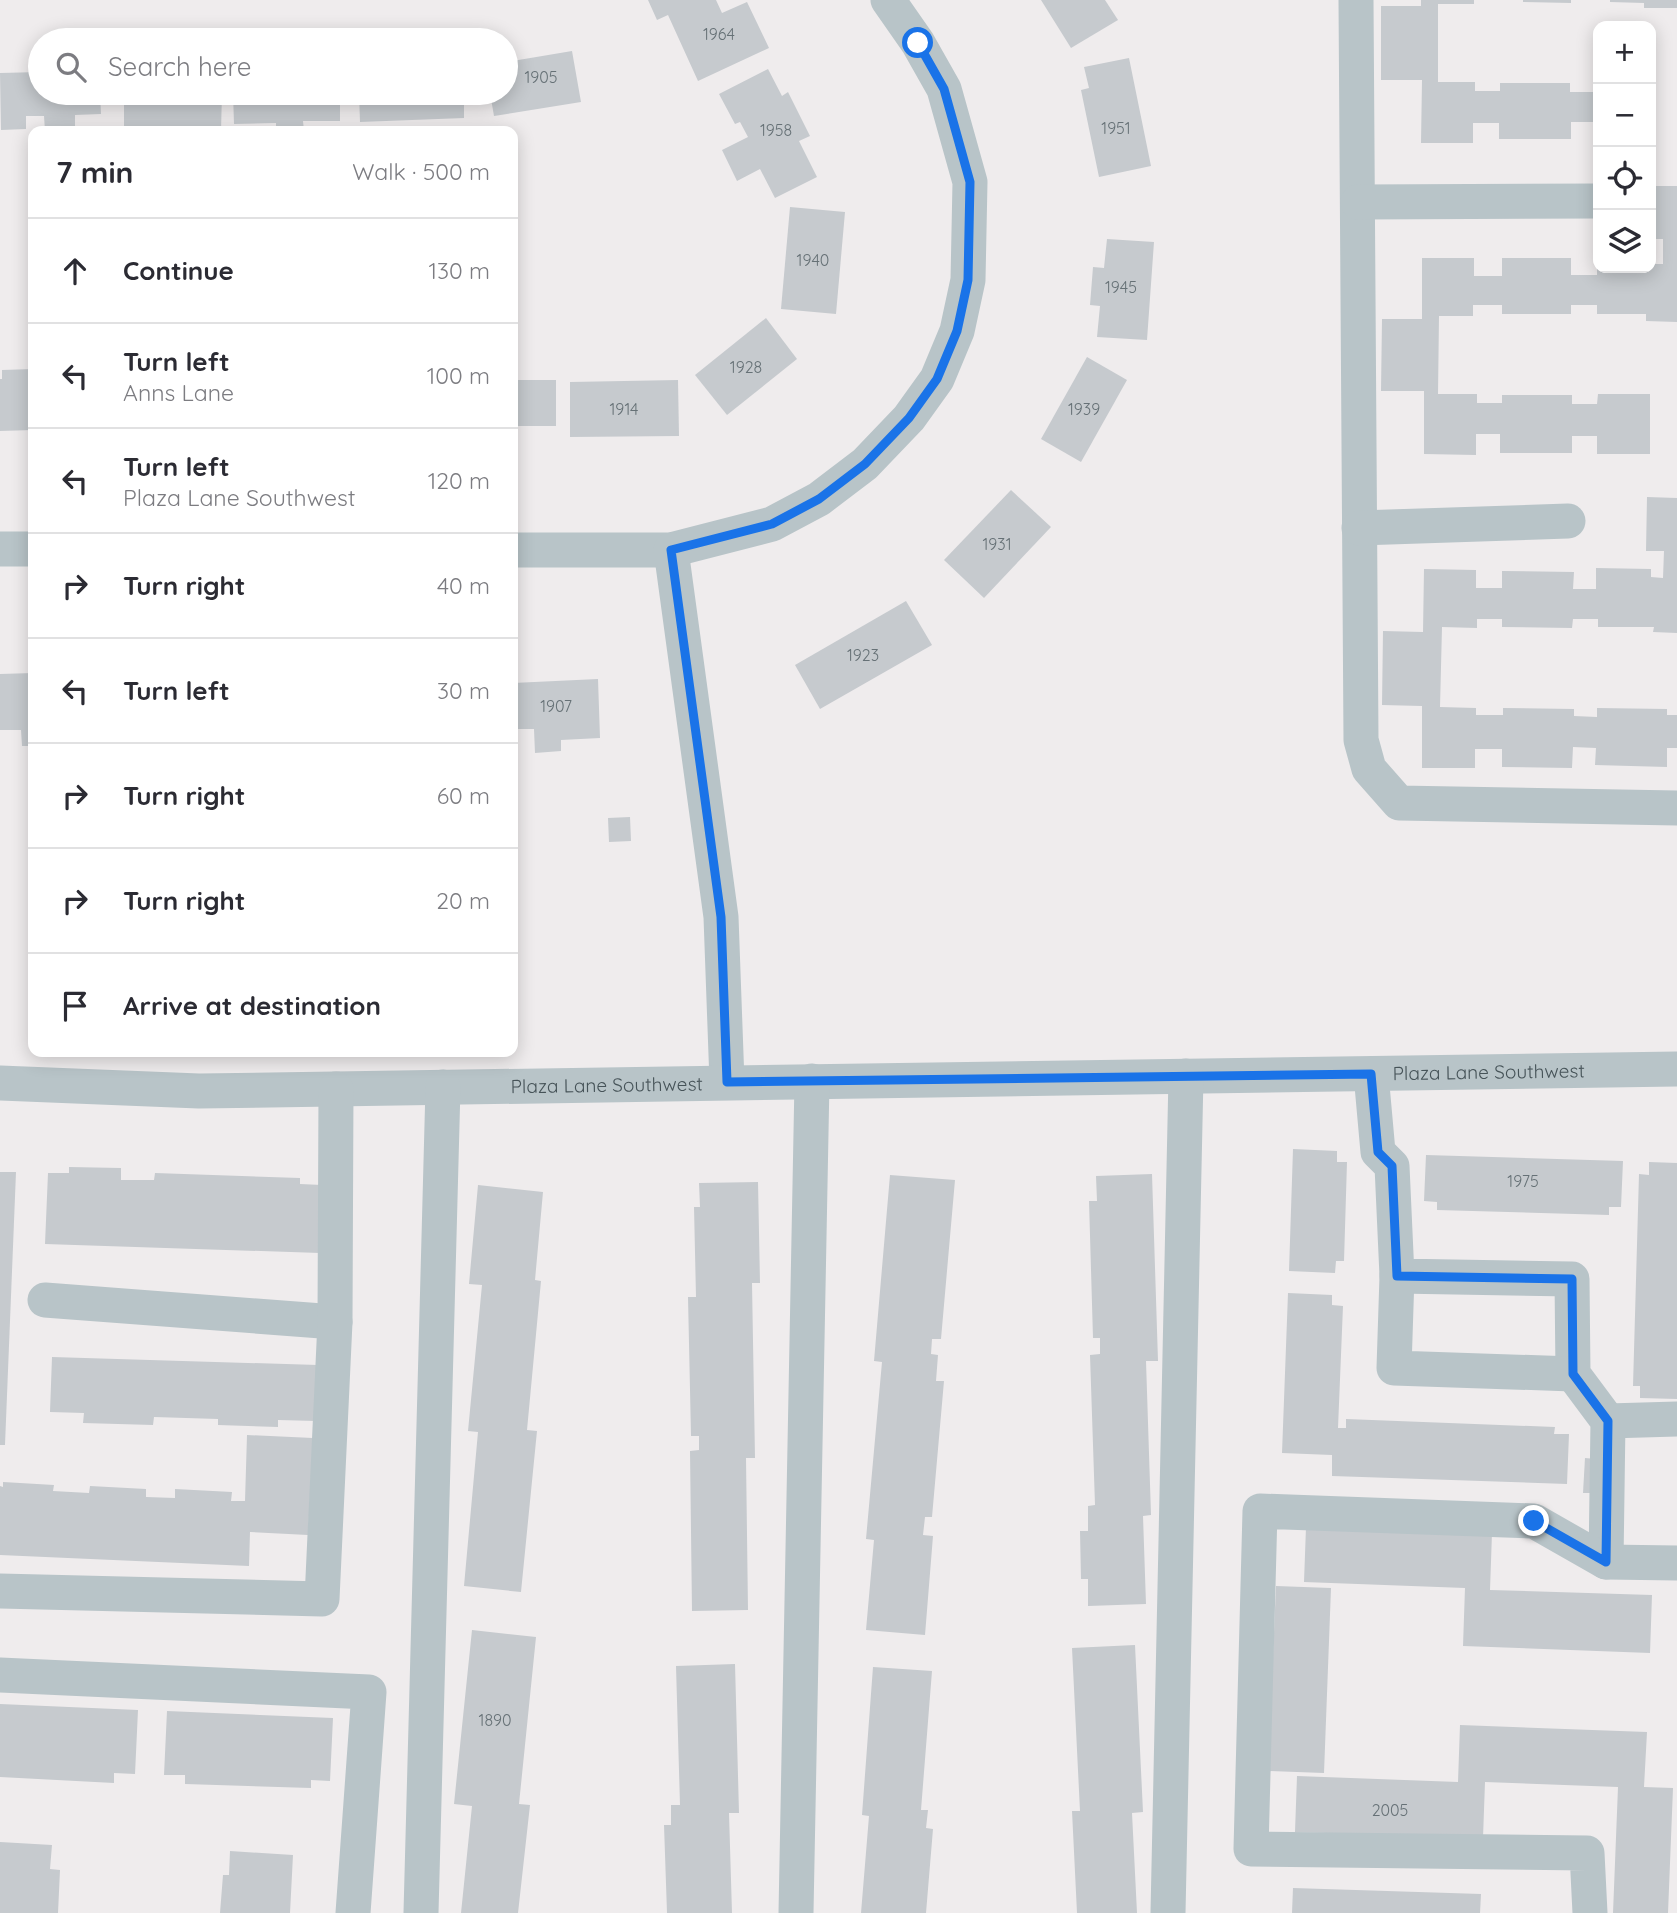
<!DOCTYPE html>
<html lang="en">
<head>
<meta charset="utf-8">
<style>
  :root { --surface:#fff; --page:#f2f2f3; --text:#2b2b33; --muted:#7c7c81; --line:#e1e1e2 }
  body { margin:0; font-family:Quicksand,sans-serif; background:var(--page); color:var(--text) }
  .controls { position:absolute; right:21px; top:21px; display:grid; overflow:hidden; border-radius:14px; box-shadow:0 4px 18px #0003 }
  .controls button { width:63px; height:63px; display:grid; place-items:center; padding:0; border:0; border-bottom:2px solid var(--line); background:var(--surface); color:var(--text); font:35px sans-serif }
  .stop { position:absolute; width:21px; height:21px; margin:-16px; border:5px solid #1a73e8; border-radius:50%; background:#fff }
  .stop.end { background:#1a73e8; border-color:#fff; box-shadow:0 2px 7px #0008 }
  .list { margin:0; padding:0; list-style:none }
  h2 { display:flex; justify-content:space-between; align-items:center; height:91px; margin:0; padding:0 28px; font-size:30px }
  h2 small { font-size:23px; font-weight:400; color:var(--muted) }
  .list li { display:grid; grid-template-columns:46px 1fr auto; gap:21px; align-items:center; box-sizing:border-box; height:105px; padding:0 28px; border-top:2px solid var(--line) }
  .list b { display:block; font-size:26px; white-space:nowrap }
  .list p { margin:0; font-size:23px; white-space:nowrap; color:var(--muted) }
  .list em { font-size:23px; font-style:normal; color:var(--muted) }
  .icon { flex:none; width:38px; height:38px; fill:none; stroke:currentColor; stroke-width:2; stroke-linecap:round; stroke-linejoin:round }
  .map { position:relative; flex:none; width:1677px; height:1913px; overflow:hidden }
  .search { position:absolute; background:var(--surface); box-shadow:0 4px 18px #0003; left:28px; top:28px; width:490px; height:77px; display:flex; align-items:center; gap:18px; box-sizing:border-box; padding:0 24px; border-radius:38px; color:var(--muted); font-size:26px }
  .panel { position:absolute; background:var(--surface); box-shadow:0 4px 18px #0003; left:28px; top:126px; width:490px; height:931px; border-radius:14px }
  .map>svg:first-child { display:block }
</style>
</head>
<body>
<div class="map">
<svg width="1677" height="1913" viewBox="0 0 1677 1913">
  <rect width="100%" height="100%" fill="#efeced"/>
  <!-- building -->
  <g fill="#c6cace">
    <polygon points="648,0 716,0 722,13 747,2 769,48 698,81 668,15 657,20"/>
    <polygon points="1041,0 1105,0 1118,20 1071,48"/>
    <polygon points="1421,0 1474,0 1474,4 1438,4 1438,82 1475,82 1475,91 1500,91 1500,83 1570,83 1570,92 1598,92 1598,122 1571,122 1571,139 1499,139 1499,123 1473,123 1473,143 1421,143 1422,80 1381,80 1381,6 1421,6"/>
    <polygon points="1523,0 1571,0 1571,3 1523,2"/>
    <polygon points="1610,0 1677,0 1677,8 1644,8 1644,3 1610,2"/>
    <polygon points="572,51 581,102 494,116 490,93 506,93 506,62"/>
    <polygon points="1129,58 1151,166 1099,177 1081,90 1089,88 1084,67"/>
    <polygon points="768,69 782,96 788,92 810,136 799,141 817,177 775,198 760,169 737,181 722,150 748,137 740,122 735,124 719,94"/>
    <polygon points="40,72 40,93 100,93 101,114 75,115 75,131 45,131 44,116 26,116 26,129 1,130 0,73"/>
    <polygon points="173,93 222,93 221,131 124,131 124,95 173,95"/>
    <polygon points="233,93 340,93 340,121 303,121 304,131 276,131 276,123 234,124"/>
    <polygon points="359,93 464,93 464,118 360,122"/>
    <polygon points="1651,186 1677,186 1677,322 1646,321 1646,314 1597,314 1597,305 1571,305 1571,314 1502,314 1502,305 1473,305 1473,316 1439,316 1438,394 1477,394 1477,403 1502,403 1502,395 1572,395 1572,404 1597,404 1598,394 1650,394 1650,454 1597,454 1597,436 1572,436 1572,453 1500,453 1500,434 1476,434 1476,455 1424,454 1424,391 1381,391 1382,319 1422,319 1422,258 1474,258 1474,276 1502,276 1502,258 1571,258 1571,275 1597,275 1597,268 1651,268 1651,264 1663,264 1663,239 1651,239"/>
    <polygon points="790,207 845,212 836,314 781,309"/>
    <polygon points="1107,239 1154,242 1147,340 1097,337 1100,306 1090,305 1093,267 1104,268"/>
    <polygon points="766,318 797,359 727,415 695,375"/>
    <polygon points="1087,357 1127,380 1081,462 1041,439"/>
    <polygon points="33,369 33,430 0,431 0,379 2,379 2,370"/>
    <rect x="513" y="380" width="43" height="46"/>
    <polygon points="678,380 679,436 570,437 570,382"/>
    <polygon points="1011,490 1051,527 984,598 944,560"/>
    <polygon points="1647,497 1677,498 1677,633 1653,632 1654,627 1598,627 1598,619 1573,619 1572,628 1502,627 1502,619 1477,619 1477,628 1442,627 1440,707 1476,708 1476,715 1503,715 1503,708 1574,709 1574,716 1597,717 1597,708 1667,709 1667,715 1677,715 1677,748 1667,748 1667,767 1595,765 1596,748 1573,747 1572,768 1502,767 1502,749 1475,749 1475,768 1422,768 1422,706 1382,705 1383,631 1423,632 1424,569 1476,570 1476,588 1502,588 1502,571 1574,572 1573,589 1596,589 1596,568 1651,569 1651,577 1663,578 1664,551 1646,551"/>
    <polygon points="906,601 932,645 820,709 795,665"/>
    <polygon points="33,673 33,746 22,746 21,730 0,730 0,674"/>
    <polygon points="598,679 600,738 561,740 561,751 535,753 534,729 513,729 513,683"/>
    <polygon points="630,817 631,841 609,842 608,818"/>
    <polygon points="1293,1149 1337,1151 1337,1162 1347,1162 1344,1261 1336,1261 1335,1273 1289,1271"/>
    <polygon points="1426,1155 1623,1161 1621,1207 1609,1207 1609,1215 1437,1210 1437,1202 1424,1201"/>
    <polygon points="1649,1162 1677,1163 1677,1399 1640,1398 1640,1386 1633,1386 1639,1174 1649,1175"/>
    <polygon points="69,1167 121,1168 121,1180 154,1180 155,1173 300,1178 300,1184 322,1185 320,1253 45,1244 48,1173 69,1173"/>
    <polygon points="0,1172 16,1172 5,1445 0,1445"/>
    <polygon points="1152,1174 1158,1361 1146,1361 1151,1515 1143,1516 1146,1604 1088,1606 1088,1579 1081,1579 1080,1531 1088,1531 1088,1506 1095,1505 1090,1355 1100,1354 1100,1338 1093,1338 1089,1201 1097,1201 1096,1176"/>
    <polygon points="890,1175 955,1180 941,1339 932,1339 931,1354 938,1355 936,1381 944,1381 932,1517 925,1517 923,1535 933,1536 925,1635 866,1630 874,1540 866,1539 882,1362 874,1361"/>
    <polygon points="758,1182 760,1283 752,1283 755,1458 746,1458 748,1610 692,1611 690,1451 699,1450 699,1436 691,1436 688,1297 696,1297 694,1207 700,1207 699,1183"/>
    <polygon points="478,1185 543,1192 535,1280 541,1281 527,1430 537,1431 521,1592 464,1586 478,1432 468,1431 482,1285 469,1284"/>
    <polygon points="1288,1293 1332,1295 1332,1305 1343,1306 1338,1428 1346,1428 1346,1419 1555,1427 1554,1434 1569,1434 1567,1484 1332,1476 1332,1455 1282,1453"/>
    <polygon points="52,1357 318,1365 316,1421 278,1420 278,1427 218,1425 218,1419 154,1417 153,1425 83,1423 84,1413 50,1412"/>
    <polygon points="247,1435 313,1438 308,1535 250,1532 249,1566 0,1555 0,1486 3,1487 3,1482 54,1485 53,1491 89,1493 90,1486 146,1489 146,1497 175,1498 175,1489 232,1492 231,1501 245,1501"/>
    <polygon points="1585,1458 1596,1459 1595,1493 1583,1493"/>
    <polygon points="1306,1527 1492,1533 1490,1590 1652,1595 1650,1653 1463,1646 1465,1588 1304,1582"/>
    <polygon points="1276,1586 1331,1588 1324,1773 1268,1771"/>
    <polygon points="472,1630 536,1637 519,1804 530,1805 518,1913 461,1913 472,1806 454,1804"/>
    <polygon points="1135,1645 1143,1812 1132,1813 1137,1913 1077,1913 1072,1811 1080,1811 1072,1648"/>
    <polygon points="735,1664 739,1813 729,1813 732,1913 667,1913 664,1825 671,1825 671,1805 680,1805 676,1666"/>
    <polygon points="873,1667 932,1671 921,1810 928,1810 926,1828 933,1829 926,1913 861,1913 869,1816 862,1815"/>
    <polygon points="0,1704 138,1710 135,1774 114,1773 114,1783 0,1777"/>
    <polygon points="167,1711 333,1718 330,1781 311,1780 311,1788 185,1784 185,1775 164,1775"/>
    <polygon points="1460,1725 1647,1732 1644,1787 1673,1788 1668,1913 1613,1913 1618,1787 1485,1782 1483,1838 1295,1832 1297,1776 1458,1782"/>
    <polygon points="0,1842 52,1845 50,1869 60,1870 58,1913 0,1913"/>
    <polygon points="230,1851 293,1855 290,1913 220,1913 223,1875 229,1875"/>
    <polygon points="1293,1888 1481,1894 1480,1913 1292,1913"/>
  </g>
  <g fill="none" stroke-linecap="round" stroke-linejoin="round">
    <!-- minor -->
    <g stroke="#b8c4c8" stroke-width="35">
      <polyline points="1356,0 1361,740 1369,769 1399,803 1677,808"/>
      <polyline points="1358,202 1598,201"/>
      <polyline points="1359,528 1568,521"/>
      <polyline points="0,549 33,549"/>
      <polyline points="513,550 671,550 772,524 819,499 865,464 909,418 937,379 957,331 968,280 970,182 944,89 918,43 888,0"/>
      <polyline points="671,550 721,917 727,1082"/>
      <polyline points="1371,1074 1378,1152 1392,1166 1397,1276 1572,1279 1573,1374 1608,1421 1606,1562"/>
      <path id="s1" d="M0,1083L199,1091L1677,1069"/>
      <polyline points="1397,1276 1394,1368 1573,1374"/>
      <polyline points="45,1300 335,1322"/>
      <polyline points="1608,1421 1677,1419"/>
      <polyline points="0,1591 322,1599 335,1322 336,1089"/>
      <polyline points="0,1675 369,1692 353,1913"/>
      <polyline points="421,1913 443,1087"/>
      <polyline points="796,1913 812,1081"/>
      <polyline points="1168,1913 1186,1076"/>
      <polyline points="1590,1913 1587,1853 1251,1849 1260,1511 1534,1521 1606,1562 1677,1563"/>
    </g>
  </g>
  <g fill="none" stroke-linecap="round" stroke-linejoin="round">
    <!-- route -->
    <polyline stroke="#1a73e8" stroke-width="9" points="918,43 944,89 970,182 968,280 957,331 937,379 909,418 865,464 819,499 772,524 671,550 721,917 727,1082 1371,1074 1378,1152 1392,1166 1397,1276 1572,1279 1573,1374 1608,1421 1606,1562 1534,1521"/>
  </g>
  <g text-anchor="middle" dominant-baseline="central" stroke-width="5" stroke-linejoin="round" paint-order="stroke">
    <!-- number labels -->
    <g font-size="16" fill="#667176">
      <text x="719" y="34">1964</text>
      <text x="541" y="77">1905</text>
      <text x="1116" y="128">1951</text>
      <text x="776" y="130">1958</text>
      <text x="813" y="260">1940</text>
      <text x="1121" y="287">1945</text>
      <text x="746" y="367">1928</text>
      <text x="624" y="409">1914</text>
      <text x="1084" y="409">1939</text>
      <text x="997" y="544">1931</text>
      <text x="863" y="655">1923</text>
      <text x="556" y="706">1907</text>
      <text x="1523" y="1181">1975</text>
      <text x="495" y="1720">1890</text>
      <text x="1390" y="1810">2005</text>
    </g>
    <!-- street labels -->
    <g font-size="19" fill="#465358" stroke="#fff">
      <text stroke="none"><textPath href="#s1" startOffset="1489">Plaza Lane Southwest</textPath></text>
      <text stroke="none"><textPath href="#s1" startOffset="607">Plaza Lane Southwest</textPath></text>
    </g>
  </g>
</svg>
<div class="controls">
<button>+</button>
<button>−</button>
<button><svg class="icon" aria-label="locate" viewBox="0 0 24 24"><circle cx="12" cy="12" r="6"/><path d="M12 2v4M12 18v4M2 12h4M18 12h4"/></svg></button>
<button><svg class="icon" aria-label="layers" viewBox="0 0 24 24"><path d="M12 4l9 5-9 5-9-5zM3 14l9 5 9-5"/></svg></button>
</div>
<div class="stop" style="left:918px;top:43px"></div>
<div class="stop end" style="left:1534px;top:1521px"></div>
<div class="search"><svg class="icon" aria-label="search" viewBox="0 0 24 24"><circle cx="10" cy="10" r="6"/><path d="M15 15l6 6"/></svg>Search here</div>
<section class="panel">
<h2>7 min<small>Walk · 500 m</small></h2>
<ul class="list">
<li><svg class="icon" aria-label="ahead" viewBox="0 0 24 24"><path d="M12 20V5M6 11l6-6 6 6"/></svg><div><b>Continue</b></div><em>130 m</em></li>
<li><svg class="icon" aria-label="left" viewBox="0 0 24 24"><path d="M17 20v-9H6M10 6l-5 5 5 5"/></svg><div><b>Turn left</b><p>Anns Lane</p></div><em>100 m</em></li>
<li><svg class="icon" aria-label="left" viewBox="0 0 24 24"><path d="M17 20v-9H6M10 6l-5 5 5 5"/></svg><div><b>Turn left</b><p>Plaza Lane Southwest</p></div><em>120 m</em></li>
<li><svg class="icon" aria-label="right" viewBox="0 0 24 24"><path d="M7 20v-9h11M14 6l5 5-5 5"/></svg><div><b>Turn right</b></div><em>40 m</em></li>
<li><svg class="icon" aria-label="left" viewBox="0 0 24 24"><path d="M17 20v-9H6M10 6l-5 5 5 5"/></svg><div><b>Turn left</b></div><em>30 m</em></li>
<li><svg class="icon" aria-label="right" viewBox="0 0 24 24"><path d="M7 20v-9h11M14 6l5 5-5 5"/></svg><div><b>Turn right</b></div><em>60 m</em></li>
<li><svg class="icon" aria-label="right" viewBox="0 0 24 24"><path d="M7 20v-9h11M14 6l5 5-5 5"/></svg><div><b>Turn right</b></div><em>20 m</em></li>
<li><svg class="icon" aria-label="arrive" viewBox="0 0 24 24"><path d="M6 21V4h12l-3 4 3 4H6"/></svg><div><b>Arrive at destination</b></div></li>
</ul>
</section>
</div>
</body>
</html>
